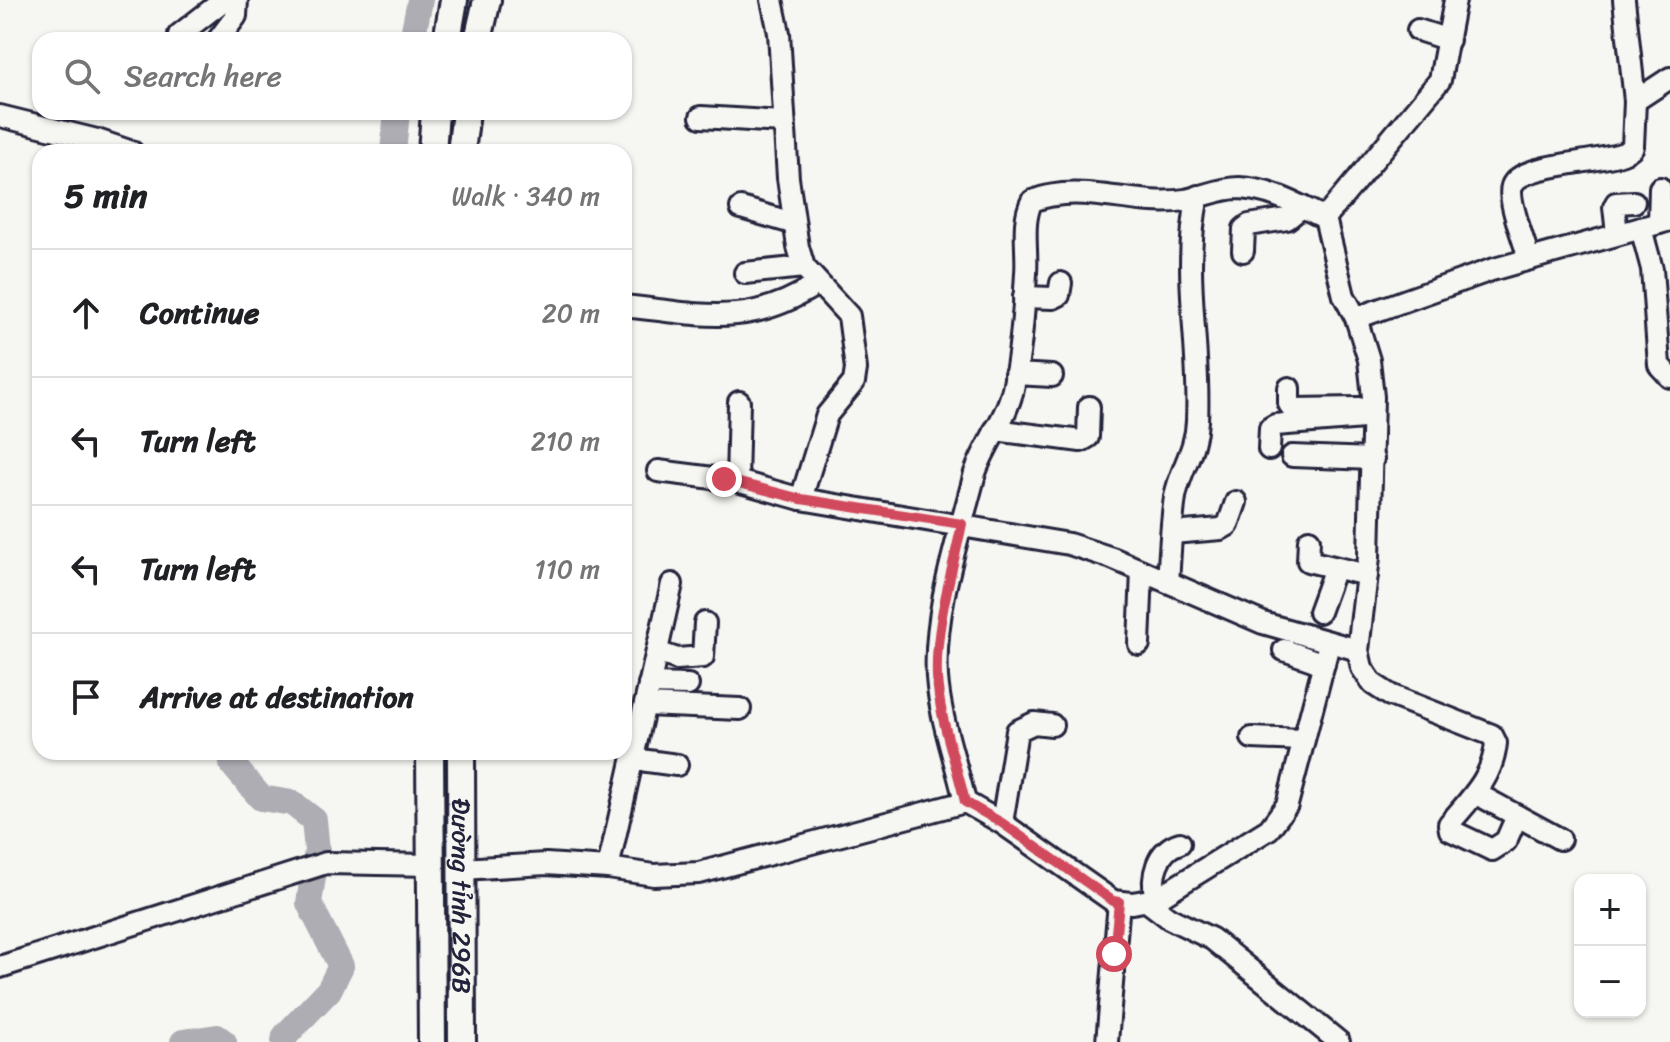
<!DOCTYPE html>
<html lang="en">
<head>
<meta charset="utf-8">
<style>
  :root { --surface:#fff; --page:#f6f6f6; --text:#202124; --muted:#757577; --line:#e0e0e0 }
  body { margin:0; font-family:Sriracha,sans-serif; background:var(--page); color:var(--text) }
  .controls { position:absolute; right:24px; bottom:24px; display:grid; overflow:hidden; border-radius:16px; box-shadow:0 2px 6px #0004 }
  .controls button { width:72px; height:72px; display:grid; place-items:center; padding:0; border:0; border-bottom:2px solid var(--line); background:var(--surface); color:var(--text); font:40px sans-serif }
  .stop { position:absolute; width:24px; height:24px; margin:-18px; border:6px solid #d1495b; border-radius:50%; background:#fff }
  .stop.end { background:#d1495b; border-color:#fff; box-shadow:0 2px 8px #0008 }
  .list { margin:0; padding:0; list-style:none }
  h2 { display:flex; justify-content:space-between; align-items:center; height:104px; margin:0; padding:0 32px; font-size:34px }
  h2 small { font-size:26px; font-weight:400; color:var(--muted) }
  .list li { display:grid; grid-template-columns:52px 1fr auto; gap:24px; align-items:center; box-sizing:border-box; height:128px; padding:0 32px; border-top:2px solid var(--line) }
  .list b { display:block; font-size:30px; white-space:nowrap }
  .list em { font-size:26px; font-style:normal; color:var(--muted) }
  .icon { flex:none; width:44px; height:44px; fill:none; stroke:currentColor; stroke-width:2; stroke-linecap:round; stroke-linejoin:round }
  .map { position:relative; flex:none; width:1670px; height:1042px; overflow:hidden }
  .search { position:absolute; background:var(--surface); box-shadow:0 2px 6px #0004; left:32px; top:32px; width:600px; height:88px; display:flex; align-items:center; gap:20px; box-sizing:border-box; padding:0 28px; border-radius:24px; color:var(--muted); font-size:30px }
  .panel { position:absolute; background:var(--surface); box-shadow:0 2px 6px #0004; left:32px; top:144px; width:600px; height:616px; border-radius:24px }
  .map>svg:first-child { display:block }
</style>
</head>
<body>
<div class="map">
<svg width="1670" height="1042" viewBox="0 0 1670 1042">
  <rect width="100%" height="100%" fill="#f6f6f2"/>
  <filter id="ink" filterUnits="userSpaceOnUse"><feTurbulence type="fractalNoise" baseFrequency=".0125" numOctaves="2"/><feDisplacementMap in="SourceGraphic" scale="16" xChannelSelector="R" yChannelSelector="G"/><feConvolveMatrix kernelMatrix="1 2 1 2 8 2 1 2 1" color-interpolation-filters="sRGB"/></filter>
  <g filter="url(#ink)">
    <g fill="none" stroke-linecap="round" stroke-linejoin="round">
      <!-- river -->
      <g stroke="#adadb3" stroke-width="26">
        <polyline points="412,40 420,0"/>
        <polyline points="393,152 397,112"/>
        <polyline points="232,752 232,764 261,798 292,803 314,820 317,851 309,903 341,966 329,990 285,1036 284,1042"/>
        <polyline points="183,1042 217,1037 224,1042"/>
      </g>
      <defs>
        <g id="minor">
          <polyline points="772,0 779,33 788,178 798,247 804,267 849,316 856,369 854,382 827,415 801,499"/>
          <path d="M1455,0L1440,80L1325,218L1344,296L1356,318L1369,360L1373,397L1369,557L1358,650L1362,668L1373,684L1390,695L1492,735L1496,743C1493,778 1470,799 1449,824L1450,830L1492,850L1506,841L1517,816"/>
          <polyline points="1418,30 1449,40"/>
          <polyline points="179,35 224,0"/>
          <polyline points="218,40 236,16 237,0"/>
          <polyline points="1635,101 1670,78"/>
          <polyline points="0,116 97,140 132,152"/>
          <polyline points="701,117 783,122"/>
          <polyline points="741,208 792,223"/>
          <polyline points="1659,223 1660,188"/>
          <polyline points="1641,228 1652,269 1659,365 1670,377"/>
          <polyline points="1617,234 1614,207 1616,203 1634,202"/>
          <polyline points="1243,251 1244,229 1249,225 1287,219 1302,207"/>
          <path d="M1529,259C1525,243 1507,200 1512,186C1522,159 1623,165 1633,146L1635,101L1624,0"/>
          <polyline points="745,273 804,267"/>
          <polyline points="1024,297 1053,298 1059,295 1061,283"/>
          <path d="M624,306C700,314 749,329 817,284"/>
          <polyline points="1356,318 1491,270 1670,220"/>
          <polyline points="1015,374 1052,376"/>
          <polyline points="1289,388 1289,404 1293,409 1359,408"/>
          <polyline points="995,430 1081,441 1088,437 1089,407"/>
          <polyline points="1269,449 1270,428 1275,425 1364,418"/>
          <polyline points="1292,456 1373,459"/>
          <polyline points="658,471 737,481 801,499 1069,544 1112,558 1263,623 1358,650"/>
          <polyline points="737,481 739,402"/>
          <polyline points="1172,533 1221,529 1228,525 1236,502"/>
          <polyline points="1309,540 1308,561 1367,575"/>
          <path d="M1168,582C1170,554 1171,525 1175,497C1180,469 1196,451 1197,421C1201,344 1181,273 1198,196"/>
          <polyline points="672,584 608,868 654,875 699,873 965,802 1002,823 1113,901 1132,903 1156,899 1269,829 1287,805 1329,644"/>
          <polyline points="1319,612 1335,568"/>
          <polyline points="1139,644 1142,571"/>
          <polyline points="1284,650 1324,664"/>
          <polyline points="657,652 677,659 703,657 705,623"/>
          <polyline points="649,684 688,685"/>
          <polyline points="645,705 740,709"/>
          <polyline points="1252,738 1302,740"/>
          <polyline points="633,759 677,765"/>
          <polyline points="1477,794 1560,839"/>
          <path d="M965,802C956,761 940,719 937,677C933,610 959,537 975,473C985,444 1006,419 1013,389C1021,352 1024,311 1026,273C1028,250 1021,222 1032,201C1081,181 1134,208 1185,200C1203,197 1220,188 1239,188C1270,189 1298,205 1325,218"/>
          <polyline points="1002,823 1017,731 1034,723 1052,725"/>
          <polyline points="462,869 546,864 608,868"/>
          <path d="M1156,899C1150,876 1157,850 1180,843"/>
          <polyline points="1148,902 1169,918 1212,939 1339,1042"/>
          <polyline points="0,967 326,863 431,865"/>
          <polyline points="1107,1042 1119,902"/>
        </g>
        <g id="major">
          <polyline points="447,40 454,0"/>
          <polyline points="478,40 487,0"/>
          <polyline points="432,152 435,112"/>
          <polyline points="461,152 466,112"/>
          <polyline points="430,752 432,1042"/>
          <path id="s1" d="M461,752L462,1042"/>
        </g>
      </defs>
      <!-- minor casing -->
      <use href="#minor" stroke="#22223b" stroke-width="26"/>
      <!-- major casing -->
      <use href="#major" stroke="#22223b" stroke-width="32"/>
      <!-- minor -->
      <use href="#minor" stroke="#f6f6f2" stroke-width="20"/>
      <!-- major -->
      <use href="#major" stroke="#f6f6f2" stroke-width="26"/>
    </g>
  </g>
  <g fill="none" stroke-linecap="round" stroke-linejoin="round" filter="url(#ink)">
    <!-- route -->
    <path stroke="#d1495b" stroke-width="10" d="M724,479L801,499L962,524C952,573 935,626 937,676C939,719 956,761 965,802L1002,823L1113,901L1119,902L1114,954"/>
  </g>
  <g text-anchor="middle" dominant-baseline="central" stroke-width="8" stroke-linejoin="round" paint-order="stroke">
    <!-- street labels -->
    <g font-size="26" fill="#22223b" stroke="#f6f6f2">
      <text stroke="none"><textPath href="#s1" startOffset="144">Đường tỉnh 296B</textPath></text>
    </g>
  </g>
</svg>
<div class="controls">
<button>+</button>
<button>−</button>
</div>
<div class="stop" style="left:1114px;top:954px"></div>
<div class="stop end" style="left:724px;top:479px"></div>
<div class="search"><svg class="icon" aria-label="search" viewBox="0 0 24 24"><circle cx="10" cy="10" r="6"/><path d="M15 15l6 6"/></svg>Search here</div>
<section class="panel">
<h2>5 min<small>Walk · 340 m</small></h2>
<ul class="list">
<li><svg class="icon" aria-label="ahead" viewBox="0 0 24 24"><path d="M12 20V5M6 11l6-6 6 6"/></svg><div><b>Continue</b></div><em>20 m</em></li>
<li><svg class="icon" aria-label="left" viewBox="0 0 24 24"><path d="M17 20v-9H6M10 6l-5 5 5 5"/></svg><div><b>Turn left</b></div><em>210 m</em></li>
<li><svg class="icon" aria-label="left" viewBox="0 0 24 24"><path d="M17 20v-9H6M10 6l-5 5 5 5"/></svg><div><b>Turn left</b></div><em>110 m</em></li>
<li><svg class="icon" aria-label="arrive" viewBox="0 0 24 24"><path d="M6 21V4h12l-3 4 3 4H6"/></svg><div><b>Arrive at destination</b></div></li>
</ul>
</section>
</div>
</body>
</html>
